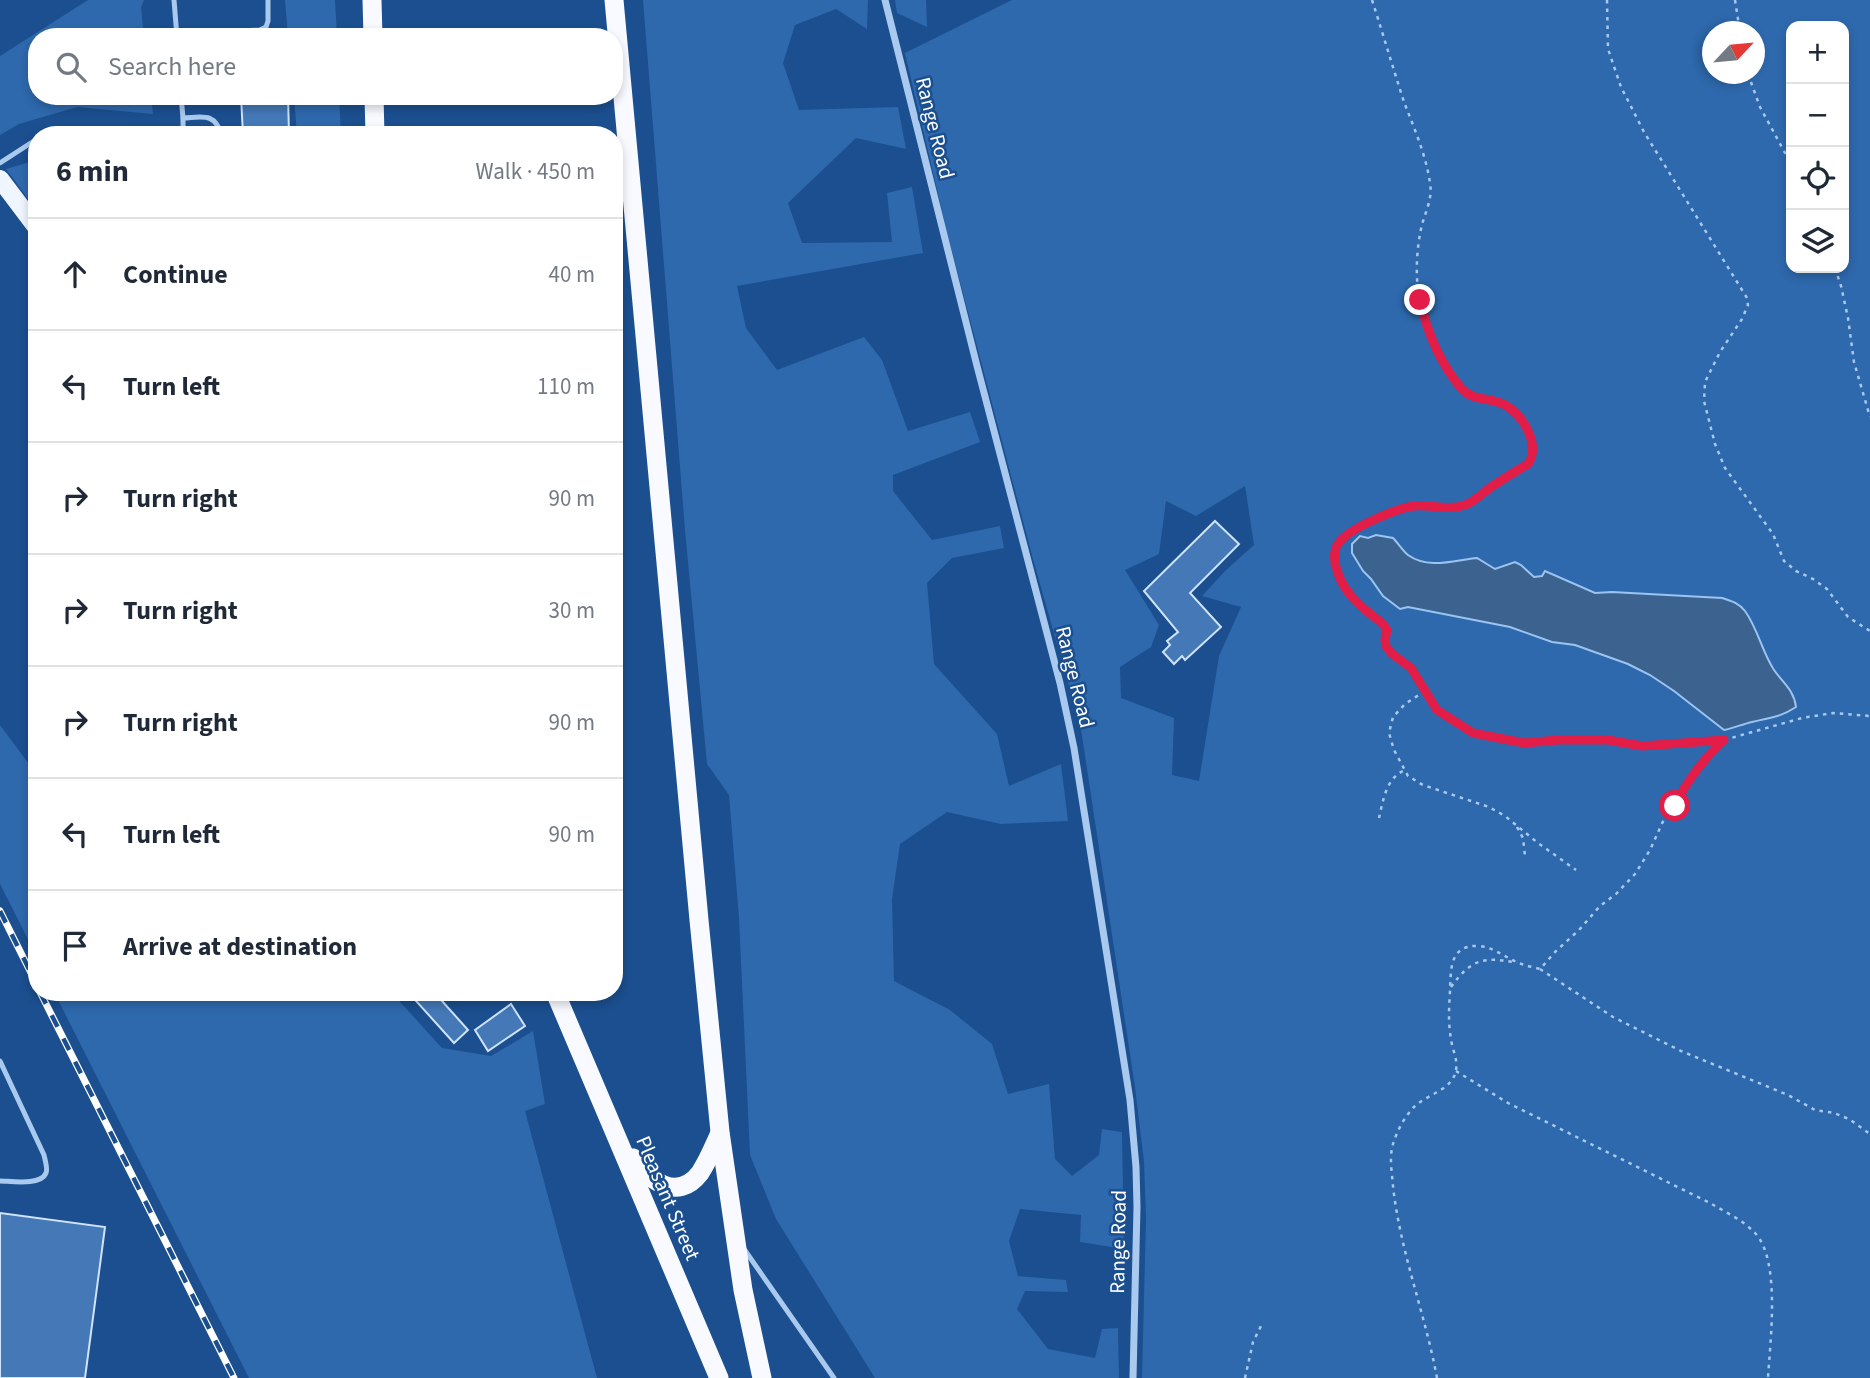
<!DOCTYPE html>
<html lang="en">
<head>
<meta charset="utf-8">
<style>
  :root { --surface:#fff; --page:#f6f6f7; --text:#1f2937; --muted:#747a83; --line:#e0e1e3 }
  body { margin:0; font-family:"Source Sans 3",sans-serif; background:var(--page); color:var(--text) }
  .controls { position:absolute; right:21px; top:21px; display:grid; overflow:hidden; border-radius:14px; box-shadow:0 4px 10px #0003 }
  .controls button { width:63px; height:63px; display:grid; place-items:center; padding:0; border:0; border-bottom:2px solid var(--line); background:var(--surface); color:var(--text); font:35px sans-serif }
  .compass { position:absolute; left:1702px; top:21px; width:63px; height:63px; border-radius:50%; background:var(--surface); box-shadow:0 4px 10px #0003; rotate:64deg }
  .stop { position:absolute; width:21px; height:21px; margin:-16px; border:5px solid #e11d48; border-radius:50%; background:#fff }
  .stop.end { background:#e11d48; border-color:#fff; box-shadow:0 2px 7px #0008 }
  .list { margin:0; padding:0; list-style:none }
  h2 { display:flex; justify-content:space-between; align-items:center; height:91px; margin:0; padding:0 28px; font-size:30px }
  h2 small { font-size:23px; font-weight:400; color:var(--muted) }
  .list li { display:grid; grid-template-columns:46px 1fr auto; gap:21px; align-items:center; box-sizing:border-box; height:112px; padding:0 28px; border-top:2px solid var(--line) }
  .list b { display:block; font-size:26px; white-space:nowrap }
  .list em { font-size:23px; font-style:normal; color:var(--muted) }
  .icon { flex:none; width:38px; height:38px; fill:none; stroke:currentColor; stroke-width:2; stroke-linecap:round; stroke-linejoin:round }
  .map { position:relative; flex:none; width:1870px; height:1378px; overflow:hidden }
  .search { position:absolute; background:var(--surface); box-shadow:0 4px 10px #0003; left:28px; top:28px; width:595px; height:77px; display:flex; align-items:center; gap:18px; box-sizing:border-box; padding:0 24px; border-radius:28px; color:var(--muted); font-size:26px }
  .panel { position:absolute; background:var(--surface); box-shadow:0 4px 10px #0003; left:28px; top:126px; width:595px; height:875px; border-radius:28px }
  .map>svg:first-child { display:block }
</style>
</head>
<body>
<div class="map">
<svg width="1870" height="1378" viewBox="0 0 1870 1378">
  <rect width="100%" height="100%" fill="#1b4f8f"/>
  <!-- green -->
  <g fill="#2e69ad" fill-rule="evenodd">
    <polygon points="88,0 144,0 141,7 144,37 37,37 37,96 151,96 153,114 77,107 19,124 0,135 0,56"/>
    <polygon points="285,0 335,0 337,37 288,37"/>
    <polygon points="643,0 868,0 867,29 836,9 795,25 783,63 799,110 898,107 906,149 856,138 788,203 802,243 892,242 887,193 912,187 923,253 737,286 746,328 777,370 864,337 882,360 908,431 970,412 980,442 893,475 893,491 932,540 1000,526 1004,548 952,558 927,583 934,664 997,734 1009,786 1061,764 1068,821 1001,824 947,812 900,844 892,899 894,981 950,1010 992,1044 1008,1094 1049,1084 1055,1159 1072,1176 1099,1155 1102,1129 1122,1132 1124,1249 1080,1242 1081,1215 1020,1209 1009,1241 1018,1276 1066,1280 1068,1292 1025,1291 1017,1309 1048,1349 1095,1358 1102,1329 1118,1328 1119,1378 875,1378 776,1219 750,1155 739,918 729,795 707,764 685,530"/>
    <polygon points="895,0 926,0 927,27 897,13"/>
    <path d="M1012,0H1870V1378H1142L1146,1219L1144,1162L1135,1087L1081,729L1033,559L947,232L905,53ZM1791,26H1844V268H1791ZM1713,32H1755V74H1713ZM1245,486L1254,545L1225,571L1202,596L1241,607L1219,656L1199,781L1172,775L1174,718L1121,698L1120,667L1151,647L1159,625L1125,570L1159,554L1166,501L1196,516Z"/>
    <polygon points="294,96 339,96 341,135 297,135"/>
    <polygon points="37,160 37,211 6,169"/>
    <polygon points="0,725 37,775 37,957 0,884"/>
    <polygon points="54,992 391,992 442,1048 491,1056 533,1031 545,1104 525,1111 597,1378 249,1378"/>
  </g>
  <!-- water -->
  <path fill="#3c6290" stroke="#9cc4f0" stroke-width="2" d="M1376,535L1393,538C1398,543 1403,551 1408,555C1429,570 1455,560 1477,558L1495,569L1515,562L1521,565L1534,577L1542,576L1545,571L1595,593L1612,592L1722,598C1731,601 1739,603 1745,611C1758,629 1762,652 1774,670C1783,683 1794,690 1796,707C1779,718 1771,717 1752,722C1743,724 1734,728 1724,730L1674,691L1650,675L1628,664L1575,645L1552,642L1510,627L1408,607L1400,609L1383,596L1371,579L1363,571L1352,553V544L1360,536L1368,538Z"/>
  <!-- building -->
  <g fill="#4478b7" stroke="#cfe3fa" stroke-width="2">
    <polygon points="241,96 288,96 289,135 243,135"/>
    <polygon points="1215,521 1239,544 1190,593 1221,627 1185,660 1182,656 1174,664 1163,652 1170,645 1167,641 1178,632 1144,591"/>
    <polygon points="408,992 434,992 468,1030 454,1043"/>
    <polygon points="511,1004 525,1026 488,1051 475,1030"/>
    <polygon points="0,1213 105,1227 85,1378 0,1378"/>
  </g>
  <g fill="none" stroke-linecap="round" stroke-linejoin="round">
    <!-- path -->
    <g stroke="#a9c9ee" stroke-width="2.5" stroke-dasharray="3.5 5" stroke-linecap="butt">
      <path d="M1372,0C1383,34 1393,68 1404,102C1414,128 1426,155 1430,183C1433,200 1424,214 1421,229C1414,262 1415,303 1430,334C1438,353 1448,374 1462,389C1474,402 1492,396 1506,405C1523,416 1541,446 1528,464C1516,471 1503,479 1491,487C1482,493 1476,500 1465,504C1446,511 1431,503 1413,506C1395,509 1347,529 1338,544C1333,551 1334,563 1337,570C1342,588 1354,601 1368,612C1375,618 1383,622 1387,630L1385,640L1386,646L1391,653L1411,668L1437,710L1473,733L1524,743L1558,740L1594,739L1608,740L1642,746L1686,744L1724,740L1802,718L1833,713L1870,716"/>
      <polyline points="1607,0 1608,49 1621,87 1644,132 1747,298 1748,305 1742,319 1720,352 1705,382 1704,401 1715,444 1725,468 1773,534 1784,561 1796,571 1813,579 1827,589 1848,617 1870,631"/>
      <polyline points="1735,0 1740,32"/>
      <polyline points="1748,74 1760,107 1791,164"/>
      <polyline points="1835,268 1841,286 1848,318 1854,362 1870,417"/>
      <polyline points="1425,691 1405,704 1393,717 1389,733 1394,750 1408,776 1423,785 1489,807 1505,816 1538,843 1576,870"/>
      <path d="M1379,818C1383,801 1386,779 1403,771"/>
      <polyline points="1517,827 1523,838 1525,856"/>
      <polyline points="1540,969 1613,1017 1681,1051 1788,1095 1815,1110 1834,1113 1849,1119 1870,1134"/>
      <path d="M1451,987C1471,959 1484,956 1517,963"/>
      <path d="M1456,1071L1508,1103L1710,1203C1725,1212 1743,1220 1755,1233C1781,1260 1770,1342 1768,1378"/>
      <polyline points="1245,1378 1253,1342 1262,1324"/>
      <path d="M1437,1378C1425,1313 1400,1251 1393,1186C1392,1173 1389,1157 1393,1144C1397,1131 1405,1116 1414,1107C1427,1094 1453,1090 1456,1070C1458,1059 1452,1049 1451,1039C1448,1022 1449,1007 1450,991C1451,969 1449,944 1480,946C1495,948 1506,958 1519,963C1526,966 1533,967 1540,969L1556,951L1579,930L1600,906L1616,894L1635,874L1650,850L1665,817L1675,805L1684,786L1715,748L1724,740"/>
    </g>
    <!-- service -->
    <g stroke="#a9c9ee" stroke-width="5">
      <polyline points="174,0 177,37"/>
      <polyline points="177,33 260,30 266,27 268,21 268,0"/>
      <polyline points="181,96 183,118"/>
      <polyline points="52,135 71,135"/>
      <path d="M183,135V118C203,117 214,112 222,135"/>
      <polyline points="0,163 37,139"/>
      <path d="M0,1061L44,1155C45,1160 48,1169 46,1173C41,1186 10,1181 0,1181"/>
      <polyline points="744,1249 834,1378"/>
    </g>
    <!-- minor -->
    <polyline stroke="#a9c9ee" stroke-width="7" points="885,0 977,366 1060,683 1074,748 1130,1100 1136,1167 1137,1207 1133,1378"/>
    <!-- primary -->
    <polyline stroke="#f0f6ff" stroke-width="18" points="0,179 37,228"/>
    <!-- trunk -->
    <g stroke="#f8faff" stroke-width="19">
      <polyline points="372,0 373,37"/>
      <polyline points="614,0 699,920 720,1132 743,1290 762,1378"/>
      <polyline points="374,96 375,135"/>
      <polyline points="555,992 719,1378"/>
      <path d="M633,1158C649,1180 677,1203 700,1173C708,1161 714,1146 720,1133"/>
    </g>
    <defs>
      <g id="rail">
        <polyline points="0,911 37,985"/>
        <polyline points="40,992 234,1378"/>
      </g>
    </defs>
    <!-- rail casing -->
    <use href="#rail" stroke="#fff" stroke-width="7"/>
    <!-- rail -->
    <use href="#rail" stroke="#1b4f8f" stroke-width="4.5" stroke-dasharray="13" stroke-linecap="butt"/>
  </g>
  <g fill="none" stroke-linecap="round" stroke-linejoin="round">
    <!-- route -->
    <path stroke="#e11d48" stroke-width="9" d="M1420,300C1427,332 1440,363 1461,388C1473,402 1491,397 1505,405C1523,415 1541,445 1528,464C1516,471 1503,479 1491,487C1482,493 1476,501 1465,505C1446,511 1431,504 1413,506C1395,509 1347,529 1338,544C1333,551 1334,563 1337,570C1342,588 1354,601 1368,612C1375,618 1383,622 1387,630L1385,640L1386,646L1391,653L1411,668L1437,710L1473,733L1524,743L1558,740H1608L1642,746L1724,740C1706,756 1685,783 1675,806"/>
  </g>
  <g text-anchor="middle" dominant-baseline="central" stroke-width="5" stroke-linejoin="round" paint-order="stroke">
    <!-- street labels -->
    <g font-size="21" fill="#fff" stroke="#1b4f8f">
      <text transform="translate(935 128) rotate(76)">Range Road</text>
      <text transform="translate(1075 677) rotate(76)">Range Road</text>
      <text transform="translate(668 1198) rotate(67)">Pleasant Street</text>
      <text transform="translate(1118 1242) rotate(-89)">Range Road</text>
    </g>
  </g>
</svg>
<div class="controls">
<button>+</button>
<button>−</button>
<button><svg class="icon" aria-label="locate" viewBox="0 0 24 24"><circle cx="12" cy="12" r="6"/><path d="M12 2v4M12 18v4M2 12h4M18 12h4"/></svg></button>
<button><svg class="icon" aria-label="layers" viewBox="0 0 24 24"><path d="M12 4l9 5-9 5-9-5zM3 14l9 5 9-5"/></svg></button>
</div>
<svg class="compass" viewBox="-18 -18 36 36"><path d="M0-13l5 13h-10z" fill="#e53935"/><path d="M0 13l5-13h-10z" fill="#747a83"/></svg>
<div class="stop" style="left:1675px;top:806px"></div>
<div class="stop end" style="left:1420px;top:300px"></div>
<div class="search"><svg class="icon" aria-label="search" viewBox="0 0 24 24"><circle cx="10" cy="10" r="6"/><path d="M15 15l6 6"/></svg>Search here</div>
<section class="panel">
<h2>6 min<small>Walk · 450 m</small></h2>
<ul class="list">
<li><svg class="icon" aria-label="ahead" viewBox="0 0 24 24"><path d="M12 20V5M6 11l6-6 6 6"/></svg><div><b>Continue</b></div><em>40 m</em></li>
<li><svg class="icon" aria-label="left" viewBox="0 0 24 24"><path d="M17 20v-9H6M10 6l-5 5 5 5"/></svg><div><b>Turn left</b></div><em>110 m</em></li>
<li><svg class="icon" aria-label="right" viewBox="0 0 24 24"><path d="M7 20v-9h11M14 6l5 5-5 5"/></svg><div><b>Turn right</b></div><em>90 m</em></li>
<li><svg class="icon" aria-label="right" viewBox="0 0 24 24"><path d="M7 20v-9h11M14 6l5 5-5 5"/></svg><div><b>Turn right</b></div><em>30 m</em></li>
<li><svg class="icon" aria-label="right" viewBox="0 0 24 24"><path d="M7 20v-9h11M14 6l5 5-5 5"/></svg><div><b>Turn right</b></div><em>90 m</em></li>
<li><svg class="icon" aria-label="left" viewBox="0 0 24 24"><path d="M17 20v-9H6M10 6l-5 5 5 5"/></svg><div><b>Turn left</b></div><em>90 m</em></li>
<li><svg class="icon" aria-label="arrive" viewBox="0 0 24 24"><path d="M6 21V4h12l-3 4 3 4H6"/></svg><div><b>Arrive at destination</b></div></li>
</ul>
</section>
</div>
</body>
</html>
